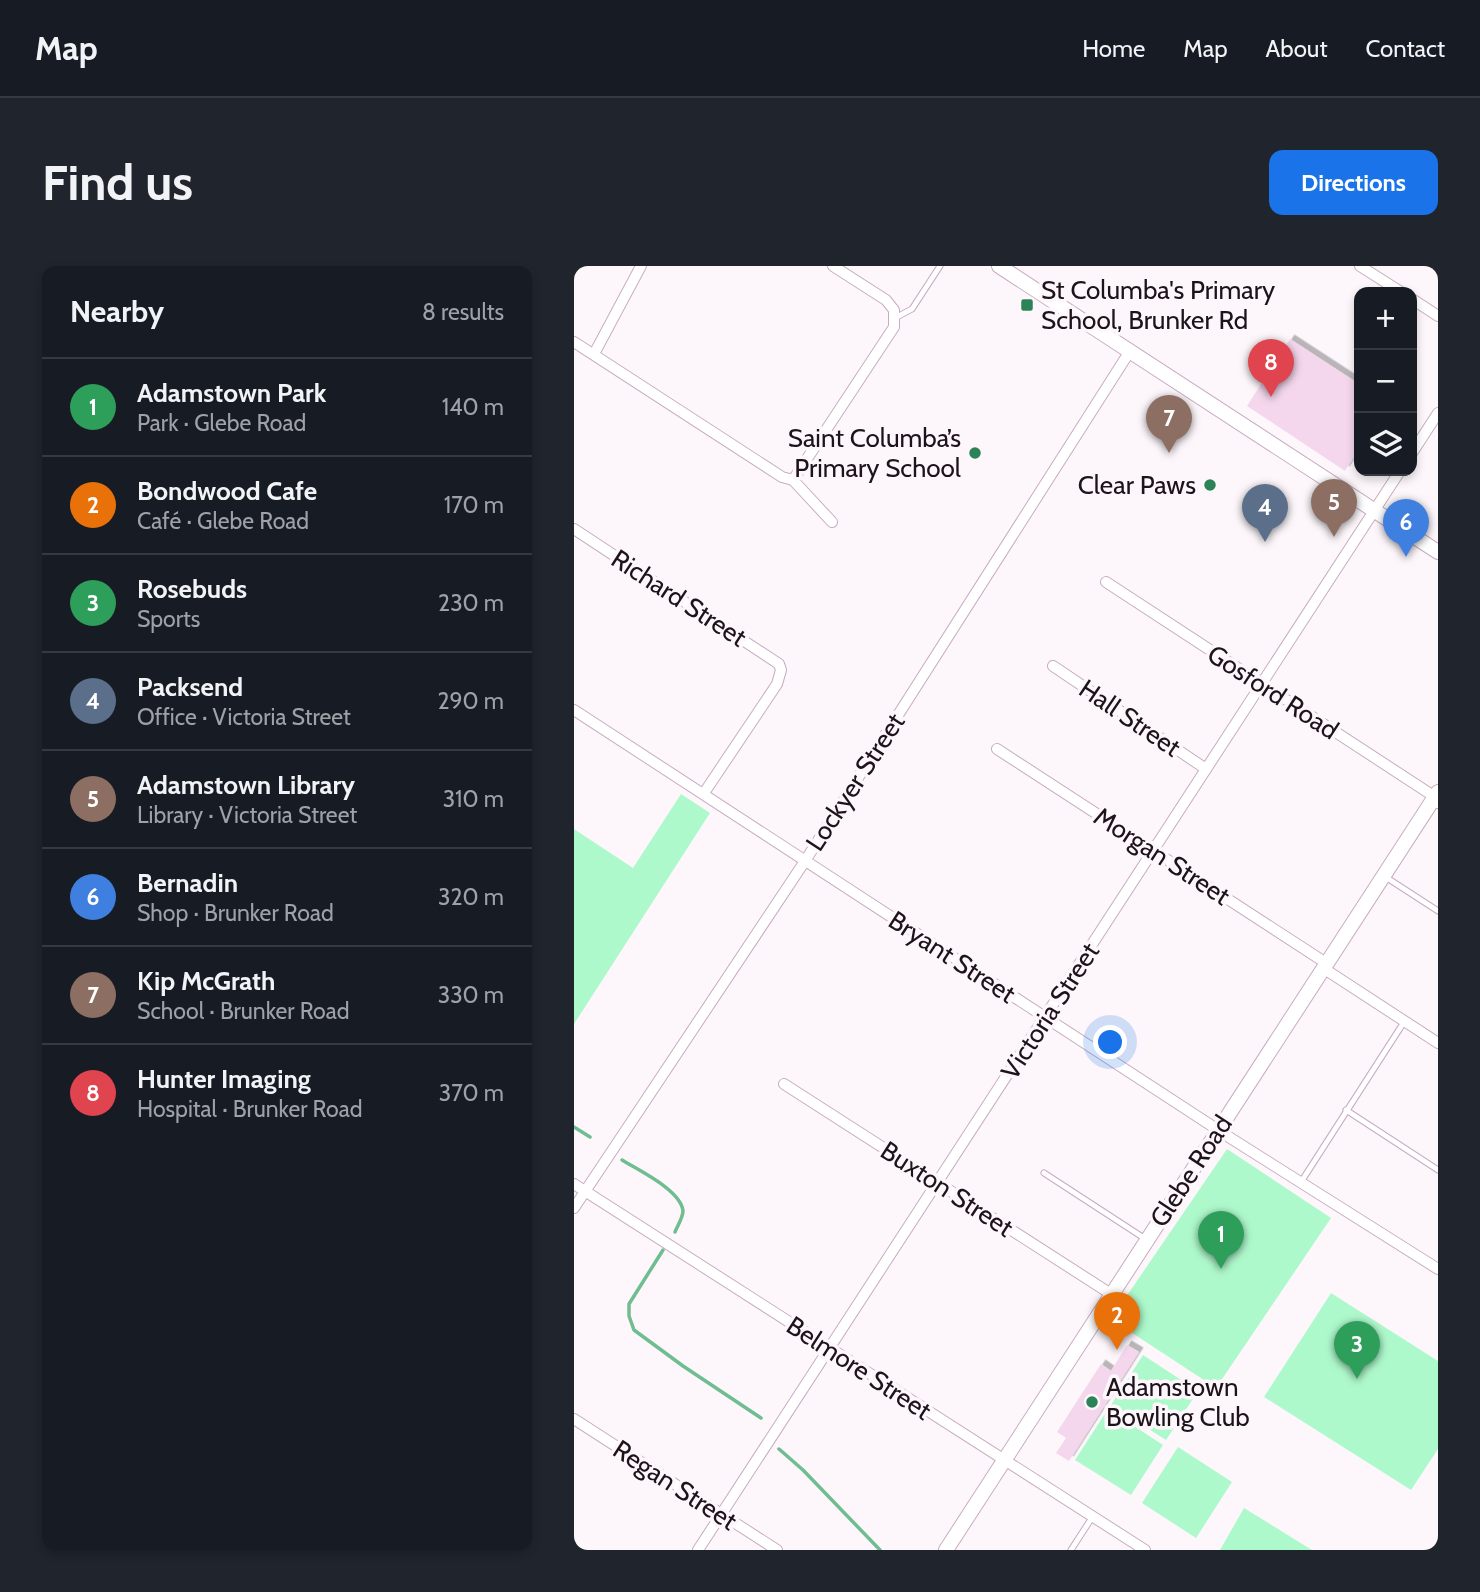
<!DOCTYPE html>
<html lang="en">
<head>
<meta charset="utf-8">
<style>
  :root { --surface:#171b24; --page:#20242c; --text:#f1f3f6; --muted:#9ea1a6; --line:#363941; --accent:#1a73e8 }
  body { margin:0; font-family:Cabin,sans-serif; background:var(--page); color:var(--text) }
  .controls { position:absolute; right:21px; top:21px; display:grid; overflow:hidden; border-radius:14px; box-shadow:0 4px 10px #0003 }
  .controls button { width:63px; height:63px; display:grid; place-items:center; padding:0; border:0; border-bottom:2px solid var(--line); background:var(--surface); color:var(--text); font:35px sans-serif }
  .you { position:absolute; left:537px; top:777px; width:24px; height:24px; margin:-18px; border:5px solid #fff; border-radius:50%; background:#1a73e8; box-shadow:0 0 0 10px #1a73e833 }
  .badge { display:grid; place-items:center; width:46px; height:46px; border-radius:50%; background:var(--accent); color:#fff; font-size:23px; font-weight:700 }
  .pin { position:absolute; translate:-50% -58px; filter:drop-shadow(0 2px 4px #0008) }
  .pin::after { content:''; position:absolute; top:37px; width:24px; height:21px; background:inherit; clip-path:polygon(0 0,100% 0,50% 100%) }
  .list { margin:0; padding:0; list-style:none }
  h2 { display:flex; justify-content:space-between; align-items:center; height:91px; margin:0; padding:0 28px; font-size:30px }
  h2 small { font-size:23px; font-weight:400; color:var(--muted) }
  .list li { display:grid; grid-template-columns:46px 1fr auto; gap:21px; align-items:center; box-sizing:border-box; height:98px; padding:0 28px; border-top:2px solid var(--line) }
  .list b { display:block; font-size:26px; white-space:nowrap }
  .list p { margin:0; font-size:23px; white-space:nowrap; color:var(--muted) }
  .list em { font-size:23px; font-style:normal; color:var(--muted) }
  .icon { flex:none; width:38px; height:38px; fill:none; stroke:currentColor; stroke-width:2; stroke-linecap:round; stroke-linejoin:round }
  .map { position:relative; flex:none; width:864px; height:1284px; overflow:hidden; border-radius:14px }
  header { display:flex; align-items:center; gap:42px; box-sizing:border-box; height:98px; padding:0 35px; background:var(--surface); border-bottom:2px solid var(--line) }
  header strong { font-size:33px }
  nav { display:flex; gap:38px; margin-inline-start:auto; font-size:24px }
  .intro { display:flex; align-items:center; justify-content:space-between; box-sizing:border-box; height:168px; padding:0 42px }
  h1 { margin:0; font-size:49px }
  .button { padding:18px 32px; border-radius:14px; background:var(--accent); color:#fff; font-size:24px; font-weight:700 }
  main { display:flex; gap:42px; padding:0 42px }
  aside { flex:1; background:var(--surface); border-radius:14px; box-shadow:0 4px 10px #0003 }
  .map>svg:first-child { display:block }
</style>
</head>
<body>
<header>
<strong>Map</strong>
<nav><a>Home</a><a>Map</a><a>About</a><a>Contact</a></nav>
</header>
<div class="intro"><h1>Find us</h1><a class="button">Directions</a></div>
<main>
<aside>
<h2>Nearby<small>8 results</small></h2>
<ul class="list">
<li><span class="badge" style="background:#2e9e5b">1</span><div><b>Adamstown Park</b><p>Park · Glebe Road</p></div><em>140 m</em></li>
<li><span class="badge" style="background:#e8710a">2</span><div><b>Bondwood Cafe</b><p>Café · Glebe Road</p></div><em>170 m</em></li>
<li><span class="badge" style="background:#2e9e5b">3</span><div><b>Rosebuds</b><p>Sports</p></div><em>230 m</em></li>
<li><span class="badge" style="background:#5c6f8a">4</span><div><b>Packsend</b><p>Office · Victoria Street</p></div><em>290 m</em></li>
<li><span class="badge" style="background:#8d6e63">5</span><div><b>Adamstown Library</b><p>Library · Victoria Street</p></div><em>310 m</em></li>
<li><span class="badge" style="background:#3f7fe0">6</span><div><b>Bernadin</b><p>Shop · Brunker Road</p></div><em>320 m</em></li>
<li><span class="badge" style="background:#8d6e63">7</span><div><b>Kip McGrath</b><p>School · Brunker Road</p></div><em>330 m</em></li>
<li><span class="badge" style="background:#e0444e">8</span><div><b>Hunter Imaging</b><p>Hospital · Brunker Road</p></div><em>370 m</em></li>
</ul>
</aside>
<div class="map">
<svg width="864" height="1284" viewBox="0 0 864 1284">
  <defs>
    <filter id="shadow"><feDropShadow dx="4.5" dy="-4.5" stdDeviation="0" flood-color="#0004"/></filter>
  </defs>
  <rect width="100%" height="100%" fill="#fdf7fb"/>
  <!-- green -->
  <g fill="#aef9cc">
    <polygon points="107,528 136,547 0,758 0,563 59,602"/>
    <polygon points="653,883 757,952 642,1122 537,1053"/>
    <polygon points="757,1027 864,1095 864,1183 837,1224 690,1131"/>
    <polygon points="569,1089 624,1125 592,1174 537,1139"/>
    <polygon points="534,1143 589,1179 557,1229 501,1194"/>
    <polygon points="604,1181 658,1216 622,1272 568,1237"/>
    <polygon points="670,1242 738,1284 646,1284"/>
  </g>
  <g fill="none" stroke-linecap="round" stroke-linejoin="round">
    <!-- stream -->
    <g stroke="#6fbd90" stroke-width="3.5">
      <polyline points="0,861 16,871"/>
      <path d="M48,894C64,904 107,924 109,945C109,951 104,959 101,966"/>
      <polyline points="89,984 55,1038 55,1050 60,1064 109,1100 187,1152"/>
      <polyline points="205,1183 229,1204 306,1284"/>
    </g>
  </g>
  <!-- building -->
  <g fill="#f4d7ed" filter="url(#shadow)">
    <polygon points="716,73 785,118 785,183 771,205 673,140"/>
    <polygon points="553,1079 565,1086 495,1195 482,1187 492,1172 483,1166 527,1098 537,1105"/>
  </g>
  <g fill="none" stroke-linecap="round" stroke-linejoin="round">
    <defs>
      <g id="service">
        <polyline points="321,52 338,43 366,0"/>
        <polyline points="810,610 864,645"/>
        <polyline points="772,844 864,904"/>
        <polyline points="470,907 573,974"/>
        <polyline points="727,916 830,756"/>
        <polyline points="497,1284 519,1250"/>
      </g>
      <g id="minor">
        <polyline points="786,0 827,26"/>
        <polyline points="838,33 864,50"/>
        <polyline points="0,76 208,211 219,214 320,61 320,44 312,34 259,0"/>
        <polyline points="20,88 67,0"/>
        <polyline points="838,187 864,147"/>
        <polyline points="219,214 258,256"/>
        <polyline points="0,263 205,398 207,404 203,418 130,527"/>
        <polyline points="532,316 861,531 864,537"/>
        <polyline points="479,400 632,503"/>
        <polyline points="0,444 658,873 864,1003"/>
        <polyline points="423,483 752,697"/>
        <polyline points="749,702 864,777"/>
        <polyline points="210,818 537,1028"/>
        <polyline points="0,918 571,1284"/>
        <polyline points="0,942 231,595 556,85"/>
        <polyline points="0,1153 203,1284"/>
        <polyline points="124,1284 826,205"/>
      </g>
      <g id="secondary">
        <polyline points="425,0 864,286"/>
        <polyline points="372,1284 864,526"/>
      </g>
    </defs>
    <!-- service casing -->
    <use href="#service" stroke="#c8acc1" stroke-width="7"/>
    <!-- minor casing -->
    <use href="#minor" stroke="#c8acc1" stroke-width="12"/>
    <!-- secondary casing -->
    <use href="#secondary" stroke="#c8acc1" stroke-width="16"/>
    <!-- service -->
    <use href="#service" stroke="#fff" stroke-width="5"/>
    <!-- minor -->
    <use href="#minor" stroke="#fff" stroke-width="10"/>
    <!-- secondary -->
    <use href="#secondary" stroke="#fff" stroke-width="14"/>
  </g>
  <!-- markers -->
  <g fill="#2c8357" stroke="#fdf7fb" stroke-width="2.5">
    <rect x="446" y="32" width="14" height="14" rx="3.5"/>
    <circle cx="401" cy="187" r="7"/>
    <circle cx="636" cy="219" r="7"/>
    <circle cx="518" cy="1136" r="7"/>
  </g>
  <g text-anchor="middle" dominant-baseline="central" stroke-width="7" stroke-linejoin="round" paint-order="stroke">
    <!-- poi labels -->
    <g font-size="26" fill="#1d131a" stroke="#fdf7fb" text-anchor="start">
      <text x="467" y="24">St Columba's Primary<tspan x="467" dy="30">School, Brunker Rd</tspan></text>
      <text x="387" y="172" text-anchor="end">Saint Columba’s<tspan x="387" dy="30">Primary School</tspan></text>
      <text x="622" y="219" text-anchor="end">Clear Paws</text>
      <text x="532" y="1121">Adamstown<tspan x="532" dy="30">Bowling Club</tspan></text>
    </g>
    <!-- street labels -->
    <g font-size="26" fill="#1d131a" stroke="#fdf7fb">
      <text transform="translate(105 332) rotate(33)">Richard Street</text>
      <text transform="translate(699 426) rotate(33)">Gosford Road</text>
      <text transform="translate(556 452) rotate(34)">Hall Street</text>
      <text transform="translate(281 516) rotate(-57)">Lockyer Street</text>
      <text transform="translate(588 590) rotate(33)">Morgan Street</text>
      <text transform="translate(378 691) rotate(33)">Bryant Street</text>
      <text transform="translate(476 745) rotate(-57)">Victoria Street</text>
      <text transform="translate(617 905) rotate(-57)">Glebe Road</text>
      <text transform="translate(373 923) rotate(33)">Buxton Street</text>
      <text transform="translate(285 1102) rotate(33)">Belmore Street</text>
      <text transform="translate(101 1219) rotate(33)">Regan Street</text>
    </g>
  </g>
</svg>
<div class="controls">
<button>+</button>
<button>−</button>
<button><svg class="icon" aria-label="layers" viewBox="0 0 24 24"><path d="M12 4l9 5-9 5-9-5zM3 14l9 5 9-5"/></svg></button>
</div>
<div class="you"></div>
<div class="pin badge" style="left:647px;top:1003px;background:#2e9e5b">1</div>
<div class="pin badge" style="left:543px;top:1084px;background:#e8710a">2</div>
<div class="pin badge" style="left:783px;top:1113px;background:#2e9e5b">3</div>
<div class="pin badge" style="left:691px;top:276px;background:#5c6f8a">4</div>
<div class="pin badge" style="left:760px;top:271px;background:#8d6e63">5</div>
<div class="pin badge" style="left:832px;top:291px;background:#3f7fe0">6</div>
<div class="pin badge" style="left:595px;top:187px;background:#8d6e63">7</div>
<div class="pin badge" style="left:697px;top:131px;background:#e0444e">8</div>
</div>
</main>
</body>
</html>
